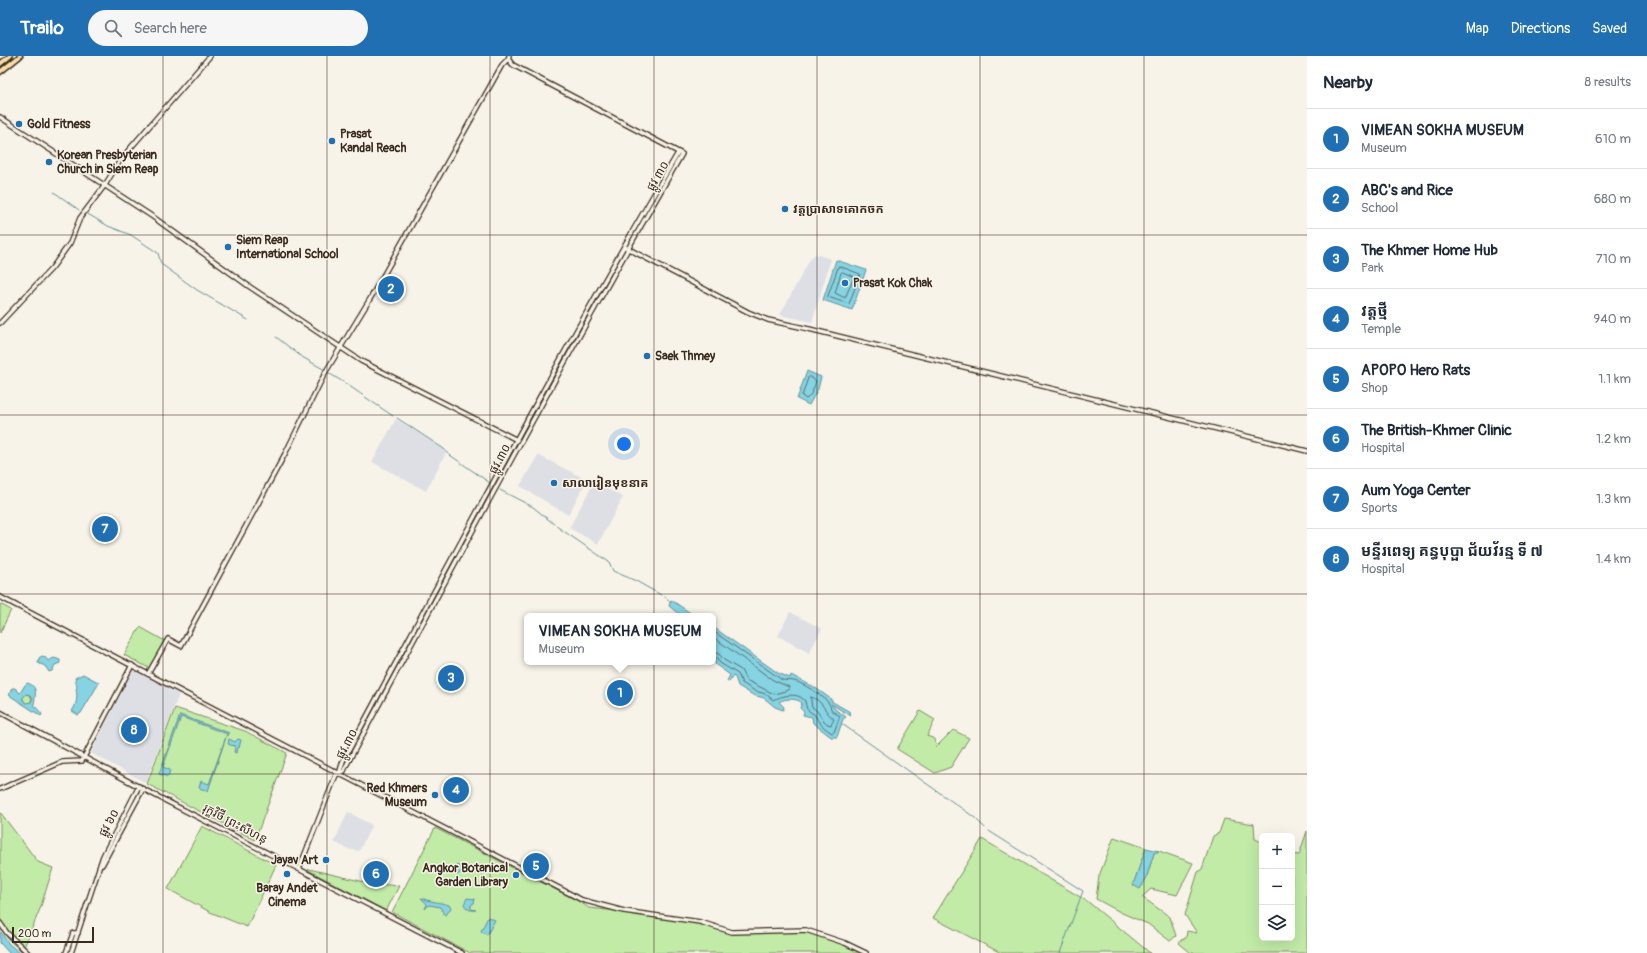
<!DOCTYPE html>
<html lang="en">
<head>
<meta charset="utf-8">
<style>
  :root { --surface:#fff; --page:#f6f6f7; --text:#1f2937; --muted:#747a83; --line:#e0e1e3; --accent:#1f6fb2 }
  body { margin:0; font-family:Pangolin,"Noto Sans Khmer",sans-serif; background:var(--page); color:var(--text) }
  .controls { position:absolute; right:12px; bottom:12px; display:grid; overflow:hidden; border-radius:6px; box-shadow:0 4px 16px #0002 }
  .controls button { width:36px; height:36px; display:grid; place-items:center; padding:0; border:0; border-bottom:1px solid var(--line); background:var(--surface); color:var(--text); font:20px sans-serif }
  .scale { position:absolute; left:12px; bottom:10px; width:82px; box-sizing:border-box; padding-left:4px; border:2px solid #3b2a1e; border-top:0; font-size:11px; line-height:14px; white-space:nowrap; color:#3b2a1e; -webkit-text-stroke:3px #f7f3e8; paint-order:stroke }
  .you { position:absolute; left:624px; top:388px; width:14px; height:14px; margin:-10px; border:3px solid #fff; border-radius:50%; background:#1a73e8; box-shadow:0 0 0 6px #1a73e833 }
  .badge { display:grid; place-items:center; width:26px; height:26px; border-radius:50%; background:var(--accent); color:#fff; font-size:13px; font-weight:700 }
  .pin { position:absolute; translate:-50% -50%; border:2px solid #fff; box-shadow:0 1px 4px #0006 }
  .popup { position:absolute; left:524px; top:557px; width:192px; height:52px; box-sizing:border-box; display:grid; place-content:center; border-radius:6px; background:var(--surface); filter:drop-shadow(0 1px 3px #0005); font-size:13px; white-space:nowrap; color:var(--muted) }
  .popup b { font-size:15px; color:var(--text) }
  .popup::after { content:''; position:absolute; left:50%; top:100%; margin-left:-8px; border:8px solid transparent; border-top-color:var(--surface) }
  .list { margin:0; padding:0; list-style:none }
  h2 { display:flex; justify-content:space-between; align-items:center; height:52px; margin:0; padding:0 16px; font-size:17px }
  h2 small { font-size:13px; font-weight:400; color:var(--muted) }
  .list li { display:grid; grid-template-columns:26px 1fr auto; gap:12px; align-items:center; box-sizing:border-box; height:60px; padding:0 16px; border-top:1px solid var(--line) }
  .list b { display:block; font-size:15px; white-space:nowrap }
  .list p { margin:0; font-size:13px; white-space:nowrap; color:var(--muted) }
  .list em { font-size:13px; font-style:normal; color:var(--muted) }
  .icon { flex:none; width:22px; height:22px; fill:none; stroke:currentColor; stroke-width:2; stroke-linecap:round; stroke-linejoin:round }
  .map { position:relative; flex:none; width:1307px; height:897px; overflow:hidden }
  header { display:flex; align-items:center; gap:24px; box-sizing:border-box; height:56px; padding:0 20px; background:var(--accent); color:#fff }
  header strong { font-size:19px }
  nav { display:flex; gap:22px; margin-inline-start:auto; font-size:14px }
  .search { width:280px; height:36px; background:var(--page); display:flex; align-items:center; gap:10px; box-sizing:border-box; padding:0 14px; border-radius:22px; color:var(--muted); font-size:15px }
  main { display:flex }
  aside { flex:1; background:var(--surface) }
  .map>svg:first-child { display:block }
</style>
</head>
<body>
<header>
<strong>Trailo</strong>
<div class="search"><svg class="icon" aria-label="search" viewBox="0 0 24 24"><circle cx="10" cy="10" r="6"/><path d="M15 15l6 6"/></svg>Search here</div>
<nav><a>Map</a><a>Directions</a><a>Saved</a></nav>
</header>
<main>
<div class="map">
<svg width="1307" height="897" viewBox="0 0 1307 897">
  <rect width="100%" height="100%" fill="#f7f3e8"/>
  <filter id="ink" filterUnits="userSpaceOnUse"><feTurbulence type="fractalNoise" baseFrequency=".025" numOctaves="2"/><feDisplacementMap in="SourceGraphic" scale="8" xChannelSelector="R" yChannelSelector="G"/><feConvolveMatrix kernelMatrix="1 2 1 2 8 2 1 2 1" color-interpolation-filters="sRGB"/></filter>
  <g filter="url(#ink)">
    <!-- built -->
    <g fill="#dedfe5">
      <polygon points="815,198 831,203 812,266 780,259 809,205"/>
      <polygon points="387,224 402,232 396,242 381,234"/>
      <polygon points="396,363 447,395 426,435 372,406"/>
      <polygon points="538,399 587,424 568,459 520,430"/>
      <polygon points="594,426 623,441 598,488 569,472"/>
      <polygon points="790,556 822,573 809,597 778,580"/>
      <polygon points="133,614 179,638 146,727 91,697"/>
      <polygon points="348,756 372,769 359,795 348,793 334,786"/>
    </g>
    <!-- green -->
    <g fill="#c1eba7" stroke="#7e8a62">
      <polygon points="0,548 11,554 0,577"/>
      <polygon points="140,571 165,585 149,612 124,599"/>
      <circle cx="27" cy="643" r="4.5"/>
      <polygon points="175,652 245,675 287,697 255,784 147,728"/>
      <polygon points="920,655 935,664 927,680 935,683 936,691 953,674 969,682 951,711 935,717 897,693"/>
      <polygon points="0,756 38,806 53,812 40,853 22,896 9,884 0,872"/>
      <polygon points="1224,763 1254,768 1255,783 1262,786 1262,882 1292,882 1292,798 1299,799 1307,775 1307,897 1191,897 1179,887 1181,884 1186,882 1187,875 1197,877 1185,859 1198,816 1202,813 1213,780 1219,777"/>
      <polygon points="202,770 276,809 247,871 210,856 168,833"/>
      <polygon points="435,772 580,846 589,852 684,862 724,875 788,874 813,876 866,897 470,897 392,856"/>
      <polygon points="1114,781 1146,792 1133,829 1146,823 1154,797 1159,795 1193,807 1177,839 1151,833 1142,841 1170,861 1176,880 1170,885 1148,868 1122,857 1096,843 1099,820"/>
      <polygon points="982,783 1087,845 1150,897 1001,897 933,862"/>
      <polygon points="309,813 369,827 399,830 386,855 308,814"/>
    </g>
    <!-- water -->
    <g fill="#85d3e3" stroke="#678f94" fill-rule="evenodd">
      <polygon points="836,204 866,214 852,254 823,244"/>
      <polygon points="807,315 821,321 818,333 809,349 797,343"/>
      <polygon points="671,544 695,560 681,560 669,550"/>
      <path d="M713,571L778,617L790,622L791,619L814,631L831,643V645L850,656L851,660L831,648L836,654L846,661L843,663L837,681H831L813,667L812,661L803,659L804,656L800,652L802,647C797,642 785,642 779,646L784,651L783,654L775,651L764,642L753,639L738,630L735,621L733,620L729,626L727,625L730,619L716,609L713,600Z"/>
      <polygon points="42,600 45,601 48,605 54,602 60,604 60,607 55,609 52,615 49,616 45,610 38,607 39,602"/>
      <path d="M83,618L98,626L99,627L81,657L78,659L72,655C76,650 78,641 76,634L77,631L75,622Z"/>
      <path d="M27,627C39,630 35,640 34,649L42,658L41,660L9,639L12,632H15L20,637L25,629ZM26,638L30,639L33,642L31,646L26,647L24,646V644L22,643Z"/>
      <polygon points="180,659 229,677 226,681 208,735 199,732 201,725 209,728 227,678 181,661 163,711 170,714 168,721 159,718"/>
      <polygon points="229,683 235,686 238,683 241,684 239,692 237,692 236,697 234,696 235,691 234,689 233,690 228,688"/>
      <polygon points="1146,792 1159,795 1154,797 1146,823 1140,833 1133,829"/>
      <circle cx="457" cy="814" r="4.5"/>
      <path d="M421,842C430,846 440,846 449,849L451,852L446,859L444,858L440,851L429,849L425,853L427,848Z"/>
      <path d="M467,842L475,843L474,847L471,849V853L476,854C470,855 466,853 464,848Z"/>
      <polygon points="488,861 495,864 487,879 481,875"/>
      <polygon points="0,875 9,888 20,897 9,897 0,887"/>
    </g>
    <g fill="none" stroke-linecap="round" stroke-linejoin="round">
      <!-- shore -->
      <g stroke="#596e6d" stroke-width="1">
        <polygon points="839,210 860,218 849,248 828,241"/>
        <polygon points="843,216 854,221 845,242 835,237 841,217"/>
        <path d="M810,321L816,325C814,331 812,340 806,343L802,340L808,322Z"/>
        <path d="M713,575L782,624C787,625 790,624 794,625C801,626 823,640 827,645C830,648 830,651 832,655L840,660L834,676L832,677C824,672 818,667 815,659C806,653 807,655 805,645C797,635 782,640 773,644L766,638L755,635L742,627L738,618L720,607L717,602L713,601"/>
        <polyline points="713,581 773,624 789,631 789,634 774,638 746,624 741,614 724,604 719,598 713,596"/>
        <path d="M811,641C823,644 825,657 834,663L831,669C822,668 821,656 812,651Z"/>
      </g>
      <!-- stream -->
      <g stroke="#678f94" stroke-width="1">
        <polyline points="54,136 79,154"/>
        <polyline points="86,157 108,170 131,179 158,197 161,208 197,234 248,264"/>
        <polyline points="276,281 302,301 325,314"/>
        <path d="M327,316C350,329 371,346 393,360"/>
        <polyline points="397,362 444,393 447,397 490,427"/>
        <polyline points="500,434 533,451 559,472 609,506 613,515 636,525 661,539"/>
        <polyline points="665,541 671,546"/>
        <polyline points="842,668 974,761 985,772"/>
        <polyline points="989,775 1083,835 1060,897"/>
      </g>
      <defs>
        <g id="secondary">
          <polyline points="0,61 153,161 250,231 361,305 517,384"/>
          <polyline points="625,191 748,256 768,264 809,273 1307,395"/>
          <polyline points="0,267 52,212 70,187 80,162 105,129 121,103 210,0"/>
          <polyline points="0,541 582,844 624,855 700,866 732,876 806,874 845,887 866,897"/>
          <polyline points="148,618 168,583 181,590 286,396 325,317 370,243 502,9 508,3"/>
          <polyline points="0,656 143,733 462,897"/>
          <path d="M339,718L343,705C453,501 561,296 678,97"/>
          <polyline points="0,733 62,706 82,705 132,609"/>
          <polyline points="102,809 143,733"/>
          <path d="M299,813L336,719L344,715L346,710C456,505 566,300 682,98L513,9L508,3L509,0"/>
          <polyline points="0,867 7,877 28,897"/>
          <polyline points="66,897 72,880 73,877 78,877"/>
          <polyline points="71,897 103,800 139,730"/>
        </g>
        <g id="primary">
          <polyline points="0,8 10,0"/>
          <polyline points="0,16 20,0"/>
        </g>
      </defs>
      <!-- secondary casing -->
      <use href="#secondary" stroke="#3b2a1e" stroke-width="6"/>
      <!-- primary casing -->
      <use href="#primary" stroke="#3b2a1e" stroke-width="7"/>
      <!-- secondary -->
      <use href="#secondary" stroke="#f7f3e8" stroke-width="3.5"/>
      <!-- primary -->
      <use href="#primary" stroke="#f8deab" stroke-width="4"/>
    </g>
  </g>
  <!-- grid -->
  <path fill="none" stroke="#3b2a1e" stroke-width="1" stroke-opacity="0.55" d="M163,0V897M327,0V897M490,0V897M654,0V897M817,0V897M980,0V897M1144,0V897M0,179H1307M0,359H1307M0,538H1307M0,718H1307"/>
  <!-- markers -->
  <g fill="#1f6fb2" stroke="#f7f3e8" stroke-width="1.5">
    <circle cx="19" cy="68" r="4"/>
    <circle cx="332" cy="85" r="4"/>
    <circle cx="49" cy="106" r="4"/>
    <circle cx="785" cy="153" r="4"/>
    <circle cx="228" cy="191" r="4"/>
    <circle cx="845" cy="227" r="4"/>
    <circle cx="647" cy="300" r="4"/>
    <circle cx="554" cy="427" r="4"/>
    <circle cx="435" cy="739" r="4"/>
    <circle cx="326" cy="804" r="4"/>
    <circle cx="287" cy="818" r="4"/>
    <circle cx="516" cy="819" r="4"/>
  </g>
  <g text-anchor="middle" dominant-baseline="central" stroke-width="3" stroke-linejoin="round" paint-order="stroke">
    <!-- poi labels -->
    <g font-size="12" font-weight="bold" fill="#3b2a1e" stroke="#f7f3e8" text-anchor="start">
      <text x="27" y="68">Gold Fitness</text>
      <text x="340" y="78">Prasat<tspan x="340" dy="14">Kandal Reach</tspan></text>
      <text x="57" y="99">Korean Presbyterian<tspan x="57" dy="14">Church in Siem Reap</tspan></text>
      <text x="793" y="153">វត្តប្រាសាទគោកចក</text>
      <text x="236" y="184">Siem Reap<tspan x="236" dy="14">International School</tspan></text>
      <text x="853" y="227">Prasat Kok Chak</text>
      <text x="655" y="300">Saek Thmey</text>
      <text x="562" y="427">សាលារៀនមុខនាគ</text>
      <text x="427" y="732" text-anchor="end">Red Khmers<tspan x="427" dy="14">Museum</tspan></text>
      <text x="318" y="804" text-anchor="end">Jayav Art</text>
      <text x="508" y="812" text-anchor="end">Angkor Botanical<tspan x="508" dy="14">Garden Library</tspan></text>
      <text x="287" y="832" text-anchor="middle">Baray Andet<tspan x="287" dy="14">Cinema</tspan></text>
    </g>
    <!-- street labels -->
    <g font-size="12" fill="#3b2a1e" stroke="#f7f3e8">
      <text transform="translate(658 120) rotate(-60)">ផ្លូវ ៣០</text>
      <text transform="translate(500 403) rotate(-62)">ផ្លូវ ៣០</text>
      <text transform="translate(347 688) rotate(-62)">ផ្លូវ ៣០</text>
      <text transform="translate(109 767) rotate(-62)">ផ្លូវ ៦០</text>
      <text transform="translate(235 768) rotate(28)">រុក្ខវិថី ព្រះសីហនុ</text>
    </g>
  </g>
</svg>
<div class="controls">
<button>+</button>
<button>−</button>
<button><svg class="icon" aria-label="layers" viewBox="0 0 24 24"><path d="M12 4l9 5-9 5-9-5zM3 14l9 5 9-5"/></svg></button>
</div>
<div class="scale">200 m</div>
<div class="you"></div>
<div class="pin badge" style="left:620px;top:637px">1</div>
<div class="popup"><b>VIMEAN SOKHA MUSEUM</b>Museum</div>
<div class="pin badge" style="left:391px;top:233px">2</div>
<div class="pin badge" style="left:451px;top:622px">3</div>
<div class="pin badge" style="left:456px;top:734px">4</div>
<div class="pin badge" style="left:536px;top:810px">5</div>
<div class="pin badge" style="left:376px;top:818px">6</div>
<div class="pin badge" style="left:105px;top:473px">7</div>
<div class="pin badge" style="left:134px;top:674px">8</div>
</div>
<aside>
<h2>Nearby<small>8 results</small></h2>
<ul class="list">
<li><span class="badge">1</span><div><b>VIMEAN SOKHA MUSEUM</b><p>Museum</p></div><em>610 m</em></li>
<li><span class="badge">2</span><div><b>ABC's and Rice</b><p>School</p></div><em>680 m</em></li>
<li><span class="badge">3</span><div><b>The Khmer Home Hub</b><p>Park</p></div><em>710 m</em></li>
<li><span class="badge">4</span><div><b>វត្តថ្មី</b><p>Temple</p></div><em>940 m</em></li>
<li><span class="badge">5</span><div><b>APOPO Hero Rats</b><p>Shop</p></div><em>1.1 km</em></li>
<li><span class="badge">6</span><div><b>The British-Khmer Clinic</b><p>Hospital</p></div><em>1.2 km</em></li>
<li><span class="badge">7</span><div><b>Aum Yoga Center</b><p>Sports</p></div><em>1.3 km</em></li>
<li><span class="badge">8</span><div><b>មន្ទីរពេទ្យ គន្ធបុប្ផា ជ័យវ័រន្ម ទី ៧</b><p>Hospital</p></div><em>1.4 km</em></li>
</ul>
</aside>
</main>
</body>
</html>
